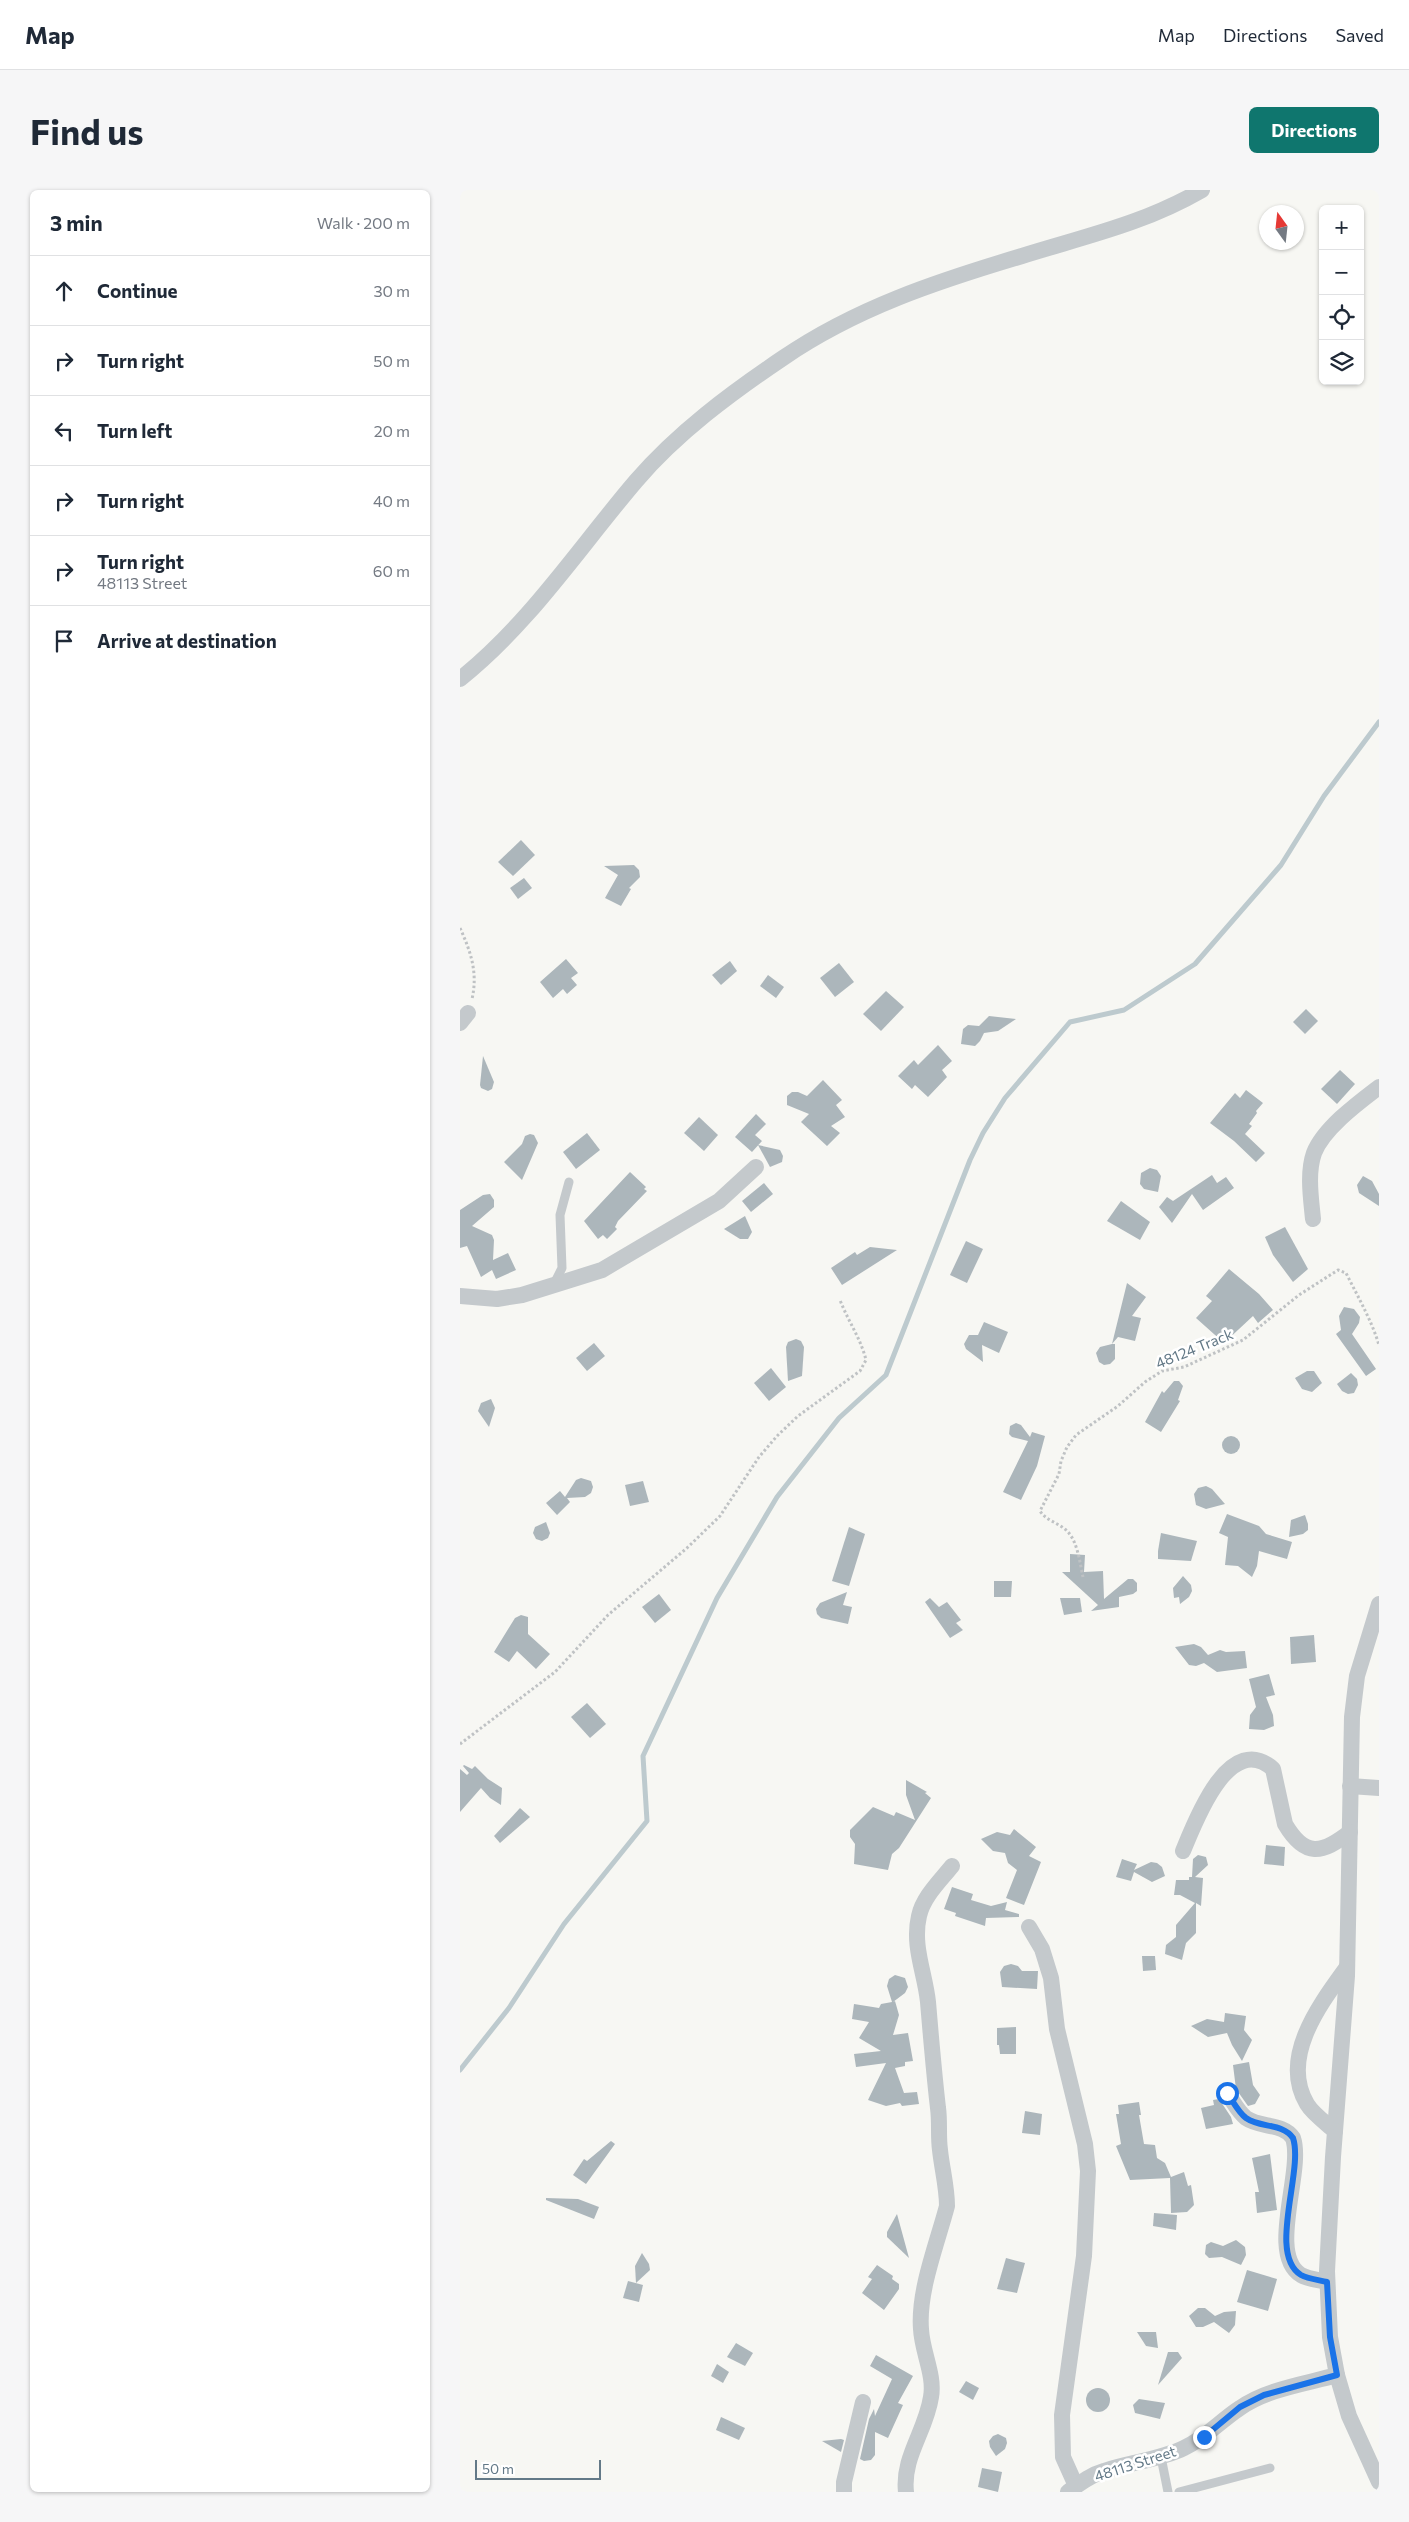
<!DOCTYPE html>
<html lang="en">
<head>
<meta charset="utf-8">
<style>
  :root { --surface:#fff; --page:#f6f6f7; --text:#1f2937; --muted:#747a83; --line:#e0e1e3; --accent:#0f766e }
  body { margin:0; font-family:Commissioner,sans-serif; background:var(--page); color:var(--text) }
  .controls { position:absolute; right:15px; top:15px; display:grid; overflow:hidden; border-radius:8px; box-shadow:0 1px 4px #0004 }
  .controls button { width:45px; height:45px; display:grid; place-items:center; padding:0; border:0; border-bottom:1px solid var(--line); background:var(--surface); color:var(--text); font:25px sans-serif }
  .compass { position:absolute; left:799px; top:15px; width:45px; height:45px; border-radius:50%; background:var(--surface); box-shadow:0 1px 4px #0004; rotate:345deg }
  .scale { position:absolute; left:15px; bottom:12px; width:126px; box-sizing:border-box; padding-left:5px; border:2px solid #637987; border-top:0; font-size:14px; line-height:18px; white-space:nowrap; color:#637987; -webkit-text-stroke:4px #fff; paint-order:stroke }
  .stop { position:absolute; width:15px; height:15px; margin:-11px; border:4px solid #1a73e8; border-radius:50%; background:#fff }
  .stop.end { background:#1a73e8; border-color:#fff; box-shadow:0 1px 5px #0008 }
  .list { margin:0; padding:0; list-style:none }
  h2 { display:flex; justify-content:space-between; align-items:center; height:65px; margin:0; padding:0 20px; font-size:21px }
  h2 small { font-size:16px; font-weight:400; color:var(--muted) }
  .list li { display:grid; grid-template-columns:32px 1fr auto; gap:15px; align-items:center; box-sizing:border-box; height:70px; padding:0 20px; border-top:1px solid var(--line) }
  .list b { display:block; font-size:19px; white-space:nowrap }
  .list p { margin:0; font-size:16px; white-space:nowrap; color:var(--muted) }
  .list em { font-size:16px; font-style:normal; color:var(--muted) }
  .icon { flex:none; width:28px; height:28px; fill:none; stroke:currentColor; stroke-width:2; stroke-linecap:round; stroke-linejoin:round }
  .map { position:relative; flex:none; width:919px; height:2302px; overflow:hidden; border-radius:8px }
  header { display:flex; align-items:center; gap:30px; box-sizing:border-box; height:70px; padding:0 25px; background:var(--surface); border-bottom:1px solid var(--line) }
  header strong { font-size:24px }
  nav { display:flex; gap:28px; margin-inline-start:auto; font-size:18px }
  .intro { display:flex; align-items:center; justify-content:space-between; box-sizing:border-box; height:120px; padding:0 30px }
  h1 { margin:0; font-size:35px }
  .button { padding:12px 22px; border-radius:8px; background:var(--accent); color:#fff; font-size:18px; font-weight:700 }
  main { display:flex; gap:30px; padding:0 30px }
  aside { flex:1; background:var(--surface); border-radius:8px; box-shadow:0 1px 4px #0004 }
  .map>svg:first-child { display:block }
</style>
</head>
<body>
<header>
<strong>Map</strong>
<nav><a>Map</a><a>Directions</a><a>Saved</a></nav>
</header>
<div class="intro"><h1>Find us</h1><a class="button">Directions</a></div>
<main>
<aside>
<h2>3 min<small>Walk · 200 m</small></h2>
<ul class="list">
<li><svg class="icon" aria-label="ahead" viewBox="0 0 24 24"><path d="M12 20V5M6 11l6-6 6 6"/></svg><div><b>Continue</b></div><em>30 m</em></li>
<li><svg class="icon" aria-label="right" viewBox="0 0 24 24"><path d="M7 20v-9h11M14 6l5 5-5 5"/></svg><div><b>Turn right</b></div><em>50 m</em></li>
<li><svg class="icon" aria-label="left" viewBox="0 0 24 24"><path d="M17 20v-9H6M10 6l-5 5 5 5"/></svg><div><b>Turn left</b></div><em>20 m</em></li>
<li><svg class="icon" aria-label="right" viewBox="0 0 24 24"><path d="M7 20v-9h11M14 6l5 5-5 5"/></svg><div><b>Turn right</b></div><em>40 m</em></li>
<li><svg class="icon" aria-label="right" viewBox="0 0 24 24"><path d="M7 20v-9h11M14 6l5 5-5 5"/></svg><div><b>Turn right</b><p>48113 Street</p></div><em>60 m</em></li>
<li><svg class="icon" aria-label="arrive" viewBox="0 0 24 24"><path d="M6 21V4h12l-3 4 3 4H6"/></svg><div><b>Arrive at destination</b></div></li>
</ul>
</aside>
<div class="map">
<svg width="919" height="2302" viewBox="0 0 919 2302">
  <rect width="100%" height="100%" fill="#f7f7f3"/>
  <g fill="none" stroke-linecap="round" stroke-linejoin="round">
    <!-- stream -->
    <polyline stroke="#bdcace" stroke-width="5" points="0,1880 49,1818 104,1734 187,1631 183,1566 257,1408 317,1307 379,1228 426,1185 510,970 523,943 545,908 610,832 664,820 735,774 821,675 864,606 919,532"/>
  </g>
  <!-- building -->
  <g fill="#acb6bb">
    <polygon points="61,650 75,665 53,686 38,672"/>
    <polygon points="174,675 179,680 180,687 169,698 171,699 161,716 145,708 158,685 144,676"/>
    <polygon points="64,688 72,698 58,709 50,698"/>
    <polygon points="106,769 118,783 111,788 117,795 107,804 103,799 93,808 80,792"/>
    <polygon points="270,771 277,781 261,795 252,785"/>
    <polygon points="379,773 394,792 375,807 360,788"/>
    <polygon points="308,785 324,797 316,808 300,796"/>
    <polygon points="426,801 444,817 421,841 403,824"/>
    <polygon points="846,819 858,831 845,844 833,832"/>
    <polygon points="529,826 556,829 538,841 524,843 520,851 515,856 501,854 503,839 508,835 519,836"/>
    <polygon points="478,855 492,871 482,880 487,887 468,907 455,895 452,899 438,886 454,870 458,875"/>
    <polygon points="23,866 34,892 32,899 28,901 21,898 20,895"/>
    <polygon points="880,880 895,894 877,914 861,899"/>
    <polygon points="363,890 382,910 376,915 385,927 371,936 380,943 367,956 341,932 349,924 327,915 327,906 332,902 338,902 347,906"/>
    <polygon points="786,900 803,913 796,921 797,923 789,934 792,936 785,944 805,963 796,972 774,951 750,933 775,903 780,908"/>
    <polygon points="296,924 306,934 295,945 302,951 292,962 275,947"/>
    <polygon points="239,927 258,945 244,961 224,943"/>
    <polygon points="127,943 140,960 116,979 103,962"/>
    <polygon points="70,944 74,945 78,953 62,990 44,972 62,954 65,946"/>
    <polygon points="298,955 320,960 323,966 322,972 310,977"/>
    <polygon points="690,978 697,980 701,986 698,1002 684,999 680,994 681,983"/>
    <polygon points="170,982 186,997 184,999 187,1001 158,1031 155,1037 157,1039 147,1049 143,1045 138,1049 124,1031"/>
    <polygon points="752,985 757,993 766,987 774,998 743,1020 732,1004 712,1033 699,1017 707,1007 713,1011"/>
    <polygon points="903,986 912,991 919,1004 919,1016 899,1003 897,995"/>
    <polygon points="304,993 313,1004 291,1022 282,1011"/>
    <polygon points="30,1004 34,1010 34,1017 12,1036 32,1045 34,1050 33,1070 48,1063 56,1080 36,1089 32,1080 21,1087 7,1056 0,1058 0,1020 23,1005"/>
    <polygon points="661,1011 690,1032 680,1050 647,1031"/>
    <polygon points="285,1026 292,1042 288,1049 280,1049 264,1039"/>
    <polygon points="825,1037 848,1079 833,1092 813,1065 805,1047"/>
    <polygon points="506,1051 523,1059 507,1093 490,1085"/>
    <polygon points="410,1057 437,1060 382,1095 371,1078 395,1062 397,1065"/>
    <polygon points="769,1079 799,1104 813,1120 798,1133 793,1126 764,1153 736,1128 752,1111 746,1106"/>
    <polygon points="667,1093 686,1107 672,1126 681,1128 675,1151 658,1147 652,1154 655,1154 655,1169 650,1174 644,1175 639,1172 636,1163 640,1157 652,1154"/>
    <polygon points="884,1117 894,1119 900,1127 899,1133 892,1144 916,1179 906,1186 876,1144 881,1140 879,1126"/>
    <polygon points="524,1132 548,1142 539,1163 522,1155 523,1172 506,1159 504,1154 509,1145 518,1145"/>
    <polygon points="336,1149 341,1151 344,1157 342,1186 328,1191 326,1157 328,1152"/>
    <polygon points="134,1153 145,1166 127,1181 116,1168"/>
    <polygon points="311,1178 326,1197 309,1211 294,1193"/>
    <polygon points="847,1181 854,1181 862,1193 852,1202 842,1199 835,1188"/>
    <polygon points="891,1183 897,1189 898,1195 894,1203 888,1204 882,1201 877,1194"/>
    <polygon points="714,1191 719,1191 723,1196 718,1210 720,1211 701,1242 685,1232 702,1201 704,1203"/>
    <polygon points="31,1209 35,1218 29,1237 18,1221 21,1213"/>
    <polygon points="556,1233 561,1235 570,1247 572,1242 585,1246 577,1276 561,1310 543,1302 568,1251 552,1247 549,1244 550,1236"/>
    <circle cx="771" cy="1255" r="9"/>
    <polygon points="121,1288 131,1291 133,1297 131,1303 125,1307 107,1308 110,1312 97,1325 86,1313 100,1301 105,1307 116,1290"/>
    <polygon points="183,1291 189,1312 170,1316 165,1295"/>
    <polygon points="746,1296 752,1299 765,1314 746,1319 736,1315 734,1304 738,1298"/>
    <polygon points="767,1324 799,1336 806,1344 832,1352 827,1369 799,1361 797,1376 792,1387 778,1376 765,1375 768,1347 759,1343"/>
    <polygon points="845,1325 848,1334 848,1340 843,1344 829,1347 831,1330"/>
    <polygon points="86,1332 90,1343 88,1348 82,1351 76,1349 73,1343 75,1337"/>
    <polygon points="389,1337 405,1344 389,1396 372,1391"/>
    <polygon points="701,1343 737,1351 731,1371 698,1369 698,1361"/>
    <polygon points="610,1364 625,1365 624,1382 643,1381 644,1409 668,1389 673,1389 677,1393 677,1401 673,1404 659,1407 659,1417 631,1421 638,1415 602,1382 610,1382"/>
    <polygon points="723,1386 731,1395 732,1401 729,1407 720,1414 719,1407 714,1408 713,1398"/>
    <polygon points="534,1391 552,1391 551,1407 534,1407"/>
    <polygon points="387,1402 383,1415 392,1417 388,1434 361,1428 357,1424 356,1419 360,1413"/>
    <polygon points="199,1404 211,1420 195,1433 182,1417"/>
    <polygon points="470,1408 479,1417 487,1412 501,1430 496,1433 503,1440 490,1448 465,1412"/>
    <polygon points="600,1408 620,1408 622,1422 604,1425"/>
    <polygon points="61,1425 68,1427 68,1444 90,1464 76,1479 57,1461 49,1472 34,1462 55,1428"/>
    <polygon points="854,1445 856,1472 831,1474 830,1447"/>
    <polygon points="734,1454 741,1457 748,1465 760,1460 766,1462 785,1461 787,1478 757,1482 744,1473 736,1476 729,1475 715,1457"/>
    <polygon points="809,1484 815,1505 806,1507 813,1525 814,1536 804,1540 789,1539 790,1525 796,1517 789,1489"/>
    <polygon points="127,1513 146,1534 130,1548 111,1527"/>
    <polygon points="4,1575 12,1579 15,1576 28,1589 42,1598 41,1615 30,1608 21,1598 0,1622 0,1579 7,1585 9,1583 3,1576"/>
    <polygon points="446,1590 467,1602 465,1603 471,1608 439,1658 432,1664 428,1680 394,1674 395,1654 390,1647 390,1640 413,1617 434,1626 436,1622 455,1630 446,1605"/>
    <polygon points="60,1618 70,1627 40,1653 34,1646"/>
    <polygon points="554,1639 576,1657 569,1666 581,1672 564,1715 546,1708 557,1680 548,1673 545,1663 533,1661 521,1649 537,1642 550,1645"/>
    <polygon points="806,1655 825,1657 824,1676 804,1674"/>
    <polygon points="738,1665 746,1667 748,1675 735,1687 743,1688 741,1716 736,1713 736,1743 726,1753 722,1770 705,1764 706,1755 716,1747 716,1735 735,1713 720,1705 714,1705 716,1690 729,1690 729,1687 732,1687 733,1669"/>
    <polygon points="662,1669 677,1674 674,1680 691,1672 697,1673 702,1677 705,1686 692,1692 674,1682 671,1691 656,1687"/>
    <polygon points="492,1697 513,1704 511,1710 531,1716 547,1712 545,1720 559,1724 559,1727 526,1728 525,1736 495,1726 496,1723 484,1719"/>
    <polygon points="682,1766 695,1766 696,1780 683,1781"/>
    <polygon points="551,1774 558,1776 562,1781 578,1781 577,1799 542,1797 540,1782 544,1776"/>
    <polygon points="435,1785 445,1788 448,1797 445,1803 433,1812 435,1811 439,1825 433,1845 448,1843 453,1871 445,1872 445,1876 435,1878 444,1903 457,1902 459,1914 442,1916 440,1913 426,1916 408,1910 426,1873 396,1877 394,1864 421,1861 399,1848 409,1832 392,1829 394,1814 419,1818 421,1814 432,1812 427,1796 429,1789"/>
    <polygon points="765,1823 786,1826 784,1840 792,1850 782,1871 772,1855 767,1843 748,1847 731,1836 747,1829 764,1832"/>
    <polygon points="556,1837 556,1864 540,1864 539,1855 537,1855 537,1838"/>
    <polygon points="789,1872 793,1895 800,1905 795,1914 788,1916 776,1899 773,1875"/>
    <polygon points="759,1909 771,1927 773,1934 746,1939 741,1918 754,1915 753,1910"/>
    <polygon points="679,1912 681,1925 679,1925 684,1954 695,1955 697,1968 705,1973 711,1987 724,1982 728,1996 731,1995 734,2015 727,2022 711,2023 710,1988 670,1990 656,1956 661,1954 656,1924 659,1924 658,1915"/>
    <polygon points="565,1921 582,1924 580,1945 562,1943"/>
    <polygon points="151,1951 155,1954 126,1994 113,1985 124,1969 127,1971"/>
    <polygon points="810,1964 817,2020 797,2023 795,2002 799,2002 792,1968"/>
    <polygon points="86,2008 118,2009 139,2017 134,2029 86,2010"/>
    <polygon points="694,2023 717,2025 716,2040 693,2036"/>
    <polygon points="437,2024 449,2068 427,2047 427,2042"/>
    <polygon points="776,2050 785,2057 786,2065 781,2075 762,2067 749,2068 745,2064 746,2055 751,2052 763,2056"/>
    <polygon points="182,2063 189,2074 190,2080 176,2093 175,2076"/>
    <polygon points="546,2068 565,2073 557,2103 537,2099"/>
    <polygon points="417,2075 433,2086 432,2089 439,2094 439,2099 424,2120 402,2103 412,2089 408,2087"/>
    <polygon points="787,2080 817,2089 808,2121 777,2112"/>
    <polygon points="168,2091 183,2095 179,2112 163,2108"/>
    <polygon points="738,2118 745,2118 755,2126 764,2122 776,2121 775,2135 769,2143 754,2132 743,2137 736,2137 729,2126"/>
    <polygon points="677,2142 696,2142 698,2158 686,2156"/>
    <polygon points="276,2153 293,2163 285,2176 267,2167"/>
    <polygon points="708,2162 718,2162 722,2168 698,2195"/>
    <polygon points="416,2165 453,2186 438,2213 443,2215 428,2248 415,2242 415,2265 411,2270 404,2271 400,2269 409,2229 414,2219 415,2226 432,2189 410,2176"/>
    <polygon points="257,2174 269,2182 263,2193 251,2186"/>
    <polygon points="506,2191 519,2198 513,2210 499,2202"/>
    <circle cx="638" cy="2210" r="12"/>
    <polygon points="679,2209 705,2213 700,2229 675,2223 673,2215"/>
    <polygon points="261,2227 285,2238 279,2250 256,2240"/>
    <polygon points="538,2244 546,2248 547,2253 545,2259 536,2266 530,2257 529,2251 533,2246"/>
    <polygon points="381,2249 384,2250 381,2262 362,2251"/>
    <polygon points="522,2278 542,2282 538,2302 518,2297"/>
  </g>
  <g fill="none" stroke-linecap="round" stroke-linejoin="round">
    <!-- path -->
    <g stroke="#bfc2c4" stroke-width="3" stroke-dasharray="2.5 2.5" stroke-linecap="butt">
      <path d="M0,738C11,762 18,783 12,809"/>
      <path d="M623,1387C620,1374 618,1353 608,1342C600,1333 586,1331 580,1321L599,1284L601,1271L607,1257L616,1245L658,1216L685,1192L702,1181L724,1177L783,1150L839,1105L878,1080L886,1083C898,1107 911,1129 919,1155"/>
      <path d="M0,1554L95,1482L148,1425L227,1358L260,1326L299,1267L317,1246L338,1226L400,1181L406,1170C401,1149 388,1131 380,1110"/>
    </g>
    <!-- lane -->
    <g stroke="#c4c9cc" stroke-width="9">
      <polyline points="94,1094 102,1078 100,1025 109,992"/>
      <polyline points="701,2267 708,2302"/>
      <polyline points="719,2302 810,2278"/>
    </g>
    <!-- street -->
    <g stroke="#c4c9cc" stroke-width="16">
      <path d="M0,489C70,433 118,359 176,291C217,243 271,203 323,168C396,118 478,91 562,66C626,46 683,34 742,0"/>
      <polyline points="0,833 8,823"/>
      <path d="M853,1029C851,1008 847,983 854,963C864,938 898,913 919,897"/>
      <polyline points="0,1106 37,1109 62,1105 142,1080 259,1011 296,977"/>
      <polyline points="919,1414 897,1486 892,1527 887,1786 873,1967 867,2081 870,2147 877,2185 889,2226 919,2292"/>
      <polyline points="890,1596 919,1598"/>
      <path d="M723,1661C735,1632 769,1540 813,1579L825,1634C845,1668 862,1664 890,1642"/>
      <polyline points="569,1737 582,1759 591,1788 597,1839 625,1954 628,1981 624,2066 602,2225 603,2267 616,2296"/>
      <path d="M767,1903C773,1911 778,1922 786,1928C800,1938 823,1933 833,1948C844,1981 807,2064 841,2085C848,2089 859,2090 867,2092"/>
      <path d="M875,1941C866,1933 853,1924 847,1914C819,1867 861,1813 887,1777"/>
      <polyline points="384,2302 384,2292 403,2212"/>
      <path d="M446,2302C442,2267 466,2241 471,2207C475,2185 462,2162 461,2139C458,2101 477,2054 487,2016C487,1997 482,1979 480,1960C478,1946 480,1932 478,1918C474,1883 471,1848 468,1812C465,1783 452,1756 459,1726C463,1707 480,1691 492,1676"/>
      <path d="M608,2302C619,2294 630,2285 644,2281C671,2272 699,2270 724,2258C746,2248 760,2231 780,2218C807,2199 845,2194 877,2185"/>
    </g>
  </g>
  <g fill="none" stroke-linecap="round" stroke-linejoin="round">
    <!-- route -->
    <path stroke="#1a73e8" stroke-width="6" d="M744,2247L780,2217L804,2205L877,2185L870,2147L867,2092C859,2090 848,2089 841,2085C807,2064 844,1981 833,1948C823,1933 800,1938 786,1928C778,1922 773,1911 767,1903"/>
  </g>
  <g text-anchor="middle" dominant-baseline="central" stroke-width="5" stroke-linejoin="round" paint-order="stroke">
    <!-- street labels -->
    <g font-size="15" fill="#637987" stroke="#fff">
      <text transform="translate(734 1158) rotate(-22)">48124 Track</text>
      <text transform="translate(675 2273) rotate(-18)">48113 Street</text>
    </g>
  </g>
</svg>
<div class="controls">
<button>+</button>
<button>−</button>
<button><svg class="icon" aria-label="locate" viewBox="0 0 24 24"><circle cx="12" cy="12" r="6"/><path d="M12 2v4M12 18v4M2 12h4M18 12h4"/></svg></button>
<button><svg class="icon" aria-label="layers" viewBox="0 0 24 24"><path d="M12 4l9 5-9 5-9-5zM3 14l9 5 9-5"/></svg></button>
</div>
<svg class="compass" viewBox="-18 -18 36 36"><path d="M0-13l5 13h-10z" fill="#e53935"/><path d="M0 13l5-13h-10z" fill="#747a83"/></svg>
<div class="scale">50 m</div>
<div class="stop" style="left:767px;top:1903px"></div>
<div class="stop end" style="left:744px;top:2247px"></div>
</div>
</main>
</body>
</html>
